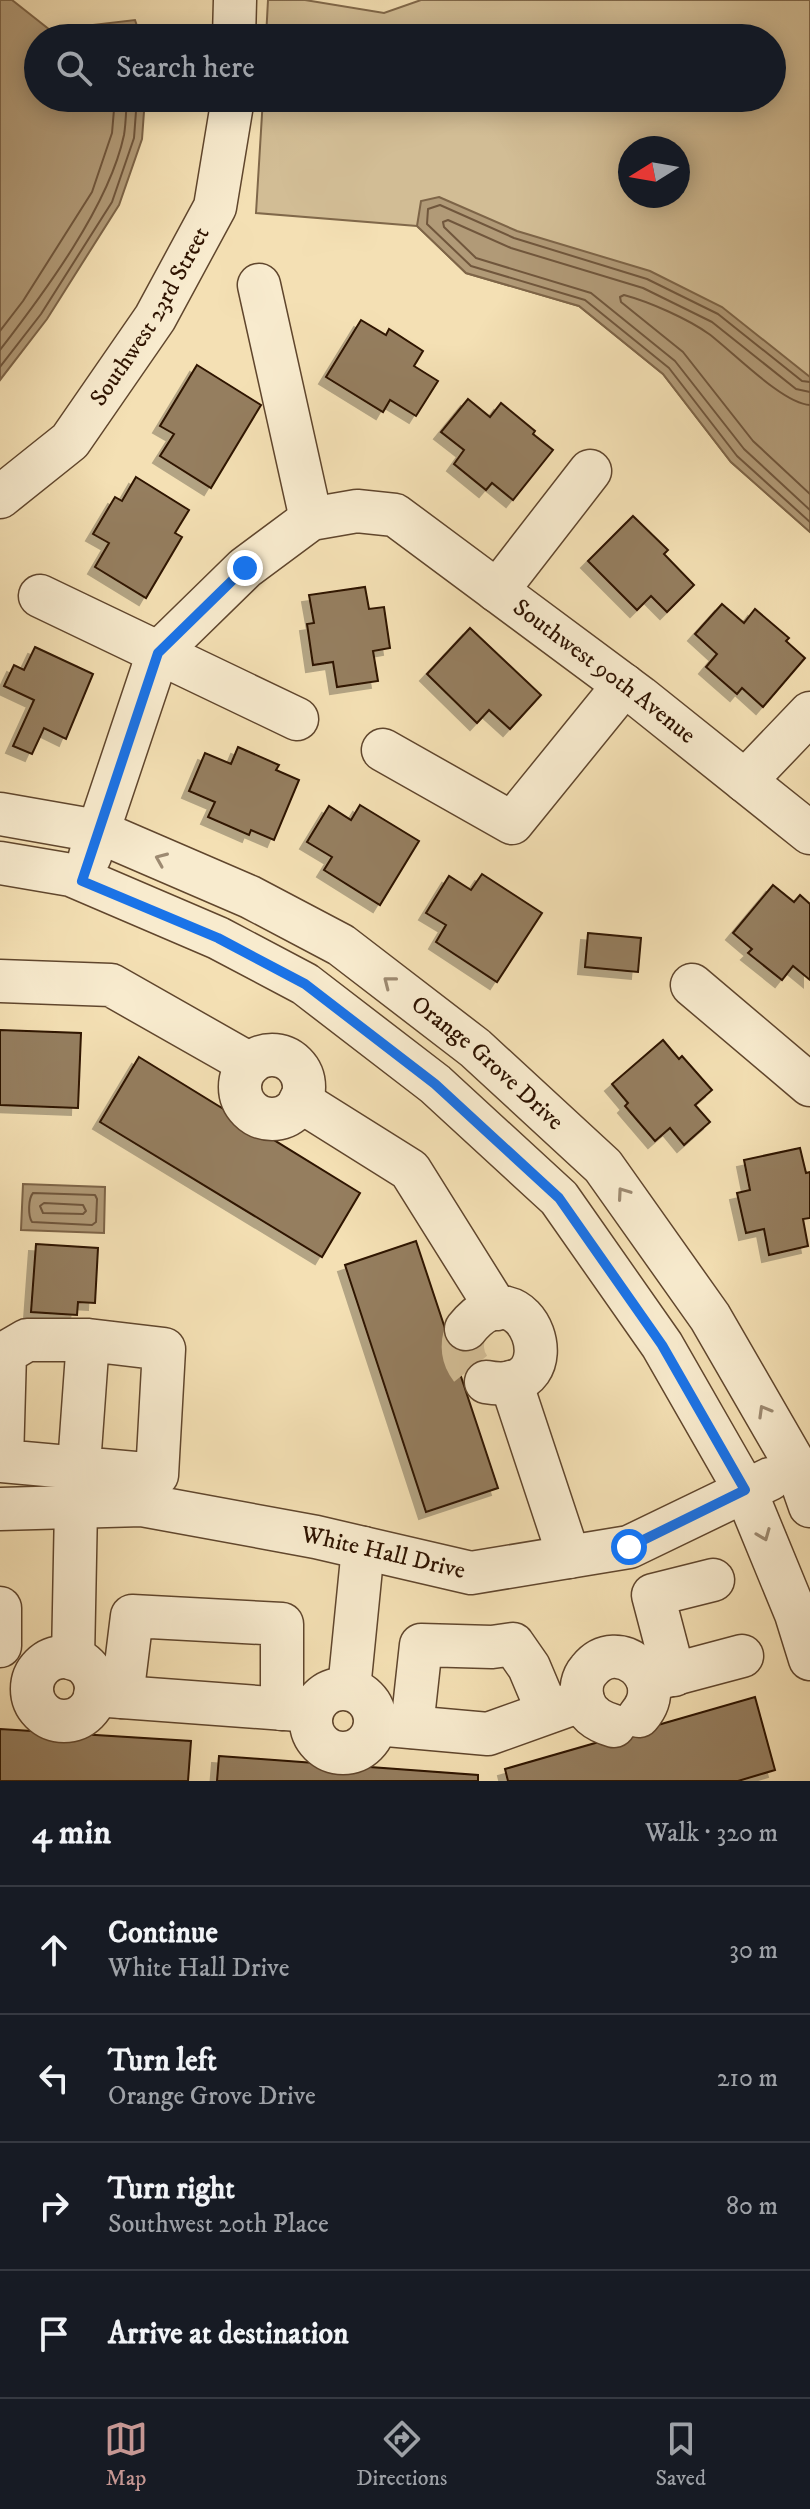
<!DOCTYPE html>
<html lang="en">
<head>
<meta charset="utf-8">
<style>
  :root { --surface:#171b24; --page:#20242c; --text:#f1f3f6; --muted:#9ea1a6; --line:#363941; --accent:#c59692 }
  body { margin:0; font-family:"IM FELL DW Pica",serif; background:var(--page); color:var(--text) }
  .compass { position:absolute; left:618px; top:136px; width:72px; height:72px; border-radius:50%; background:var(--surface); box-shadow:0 4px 20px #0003; rotate:259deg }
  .stop { position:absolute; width:24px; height:24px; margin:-18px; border:6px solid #1a73e8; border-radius:50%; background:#fff }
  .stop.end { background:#1a73e8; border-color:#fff; box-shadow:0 2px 8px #0008 }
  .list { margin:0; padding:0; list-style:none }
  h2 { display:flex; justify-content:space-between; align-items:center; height:104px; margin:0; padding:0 32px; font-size:34px }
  h2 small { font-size:26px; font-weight:400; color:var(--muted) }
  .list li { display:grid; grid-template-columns:52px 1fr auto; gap:24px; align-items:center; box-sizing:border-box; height:128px; padding:0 32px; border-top:2px solid var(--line) }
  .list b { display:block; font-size:30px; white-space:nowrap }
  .list p { margin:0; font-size:26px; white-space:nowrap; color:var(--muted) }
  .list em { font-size:26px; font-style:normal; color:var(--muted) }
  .icon { flex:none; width:44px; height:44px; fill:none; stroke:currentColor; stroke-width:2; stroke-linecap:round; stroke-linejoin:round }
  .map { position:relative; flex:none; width:810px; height:1781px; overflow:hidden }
  .search { position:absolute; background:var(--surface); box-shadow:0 4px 20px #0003; left:24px; right:24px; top:24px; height:88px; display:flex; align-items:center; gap:20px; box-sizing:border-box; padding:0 28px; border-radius:44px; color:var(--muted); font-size:30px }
  .sheet { height:616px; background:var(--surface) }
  nav { display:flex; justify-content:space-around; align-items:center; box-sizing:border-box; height:112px; border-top:2px solid var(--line); background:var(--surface); font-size:22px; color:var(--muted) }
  nav a { display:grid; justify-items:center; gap:4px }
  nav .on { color:var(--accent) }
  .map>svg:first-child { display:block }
</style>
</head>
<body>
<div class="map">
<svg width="810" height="1781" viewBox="0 0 810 1781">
  <defs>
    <filter id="shadow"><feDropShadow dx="-7" dy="7" stdDeviation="0" flood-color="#0004"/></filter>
  </defs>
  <rect width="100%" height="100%" fill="#f4e0b4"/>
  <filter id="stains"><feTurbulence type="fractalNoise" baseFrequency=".0025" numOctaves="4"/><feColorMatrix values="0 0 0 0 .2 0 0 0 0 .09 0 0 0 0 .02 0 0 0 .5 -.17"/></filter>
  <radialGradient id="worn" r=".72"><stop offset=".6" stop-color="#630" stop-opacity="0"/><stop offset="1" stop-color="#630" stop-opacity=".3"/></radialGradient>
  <!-- green -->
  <path fill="#d2bd95" stroke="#80684a" stroke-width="2" fill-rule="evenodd" d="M268,0H305L384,13L421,0H810V532L731,462L663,374L579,306L466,273L417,226L256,213L263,98H772V38H266ZM630,148H678V196H630Z"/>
  <!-- water -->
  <g fill="#b19a77" stroke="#7d6447" stroke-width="2">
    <polygon points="0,0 12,0 50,30 135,20 141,38 38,38 38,98 145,98 142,139 119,205 47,319 0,380"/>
    <polygon points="439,197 517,231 650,271 722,307 810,377 810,532 731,462 663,374 579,306 466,273 417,226 421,201"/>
    <polygon points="23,1184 105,1187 104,1233 21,1230"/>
  </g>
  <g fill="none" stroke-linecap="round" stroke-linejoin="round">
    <!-- shore -->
    <g stroke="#70563c" stroke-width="2">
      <polyline points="52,38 126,29 132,38"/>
      <polyline points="0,331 23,301 92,192 112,133 115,98"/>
      <path d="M0,350C44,293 109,206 124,135C126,123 126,110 127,98"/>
      <polyline points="0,367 41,314 112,202 134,138 137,98"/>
      <polyline points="810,382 802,381 718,314 647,279 514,238 440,205 428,209 427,224 471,266 585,300 669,368 737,456 810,522"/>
      <polyline points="810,392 796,389 712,322 643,288 511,248 448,220 443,222 444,227 476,258 591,293 675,361 744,449 810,510"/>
      <path d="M810,405C783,404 733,352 709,334C688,319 650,302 624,295L620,297L621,302L683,352L753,441L810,494"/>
      <path d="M33,1193L95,1195L97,1199L96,1222L92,1225L32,1222C28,1216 28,1199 33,1193Z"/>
      <polygon points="44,1203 83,1205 86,1211 83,1214 43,1213 40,1206"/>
    </g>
  </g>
  <!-- building -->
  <g fill="#957e5e" stroke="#2e1300" stroke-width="2" filter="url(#shadow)">
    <polygon points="361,320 386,335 389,329 423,351 414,366 438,381 416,416 390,400 383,412 326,377"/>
    <polygon points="197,365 261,405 211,488 160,456 174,434 160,426"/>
    <polygon points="468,399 490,417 501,403 535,431 533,434 553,450 513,500 492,483 486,490 454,464 464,450 441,432"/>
    <polygon points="136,477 189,510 175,533 182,537 146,598 95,567 109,543 93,534 115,497 122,501"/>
    <polygon points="633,516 668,550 664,554 694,585 667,612 651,596 637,610 588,561"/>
    <polygon points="365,587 369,609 384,607 390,648 373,651 378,681 337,687 333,662 313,665 307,624 314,623 309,595"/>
    <polygon points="722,604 744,623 755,609 789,638 786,641 805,658 763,707 742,688 737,694 706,667 717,654 695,634"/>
    <polygon points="470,628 541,695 510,729 489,710 477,723 427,674"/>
    <polygon points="35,647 93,674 66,739 44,728 32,754 13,746 34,700 4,686 14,665 24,670"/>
    <polygon points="238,747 279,765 276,770 299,780 274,840 251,830 249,835 208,817 215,802 189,791 205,753 231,764"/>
    <polygon points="360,805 419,841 380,905 324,870 332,857 307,842 329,806 351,820"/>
    <polygon points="482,874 542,913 497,982 436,942 446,925 426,913 449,876 471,890"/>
    <polygon points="773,885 794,902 800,895 810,904 810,980 793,966 782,980 748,953 752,949 733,933"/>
    <polygon points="588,933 641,938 638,972 585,967"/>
    <polygon points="0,1030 81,1033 78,1108 0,1105"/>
    <polygon points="663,1040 679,1059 682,1056 712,1090 695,1105 710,1122 684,1145 670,1128 655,1141 625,1106 628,1103 612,1084"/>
    <polygon points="139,1057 360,1193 322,1257 100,1122"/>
    <polygon points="800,1148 806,1173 810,1172 810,1218 803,1219 808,1246 769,1255 764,1229 746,1233 737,1193 750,1190 744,1160"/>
    <polygon points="416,1241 498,1488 426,1512 345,1265"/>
    <polygon points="36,1244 98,1248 95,1303 78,1302 77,1315 31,1312"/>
    <polygon points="755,1697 775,1770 738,1781 508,1781 505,1769"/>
    <polygon points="0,1729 191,1741 188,1781 0,1781"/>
    <polygon points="219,1756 478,1775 478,1781 217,1781"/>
  </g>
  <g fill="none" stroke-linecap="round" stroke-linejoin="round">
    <!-- minor-tunnel -->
    <path stroke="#d6c199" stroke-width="42" stroke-dasharray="42 21" stroke-linecap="butt" d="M466,1329C458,1352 465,1369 486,1382"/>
    <defs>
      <g id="minor">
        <polyline points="234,38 235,0"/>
        <polyline points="259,285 311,519"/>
        <path id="s1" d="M0,497L70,441L155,318L215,207L233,98"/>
        <polyline points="497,591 590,471"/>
        <polyline points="40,596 297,719"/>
        <polyline points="383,750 512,823 624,685"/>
        <polyline points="745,781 810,713"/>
        <path id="s2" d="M0,814L97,831L250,897L341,945L475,1048L603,1166L710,1317L796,1466L810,1506"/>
        <path id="s3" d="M90,856L158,653L245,568L311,519L357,511L395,515L640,697L810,833"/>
        <polyline points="0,863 71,875 218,938 305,984 435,1084 559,1198 662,1345 745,1490 796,1614 810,1659"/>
        <polyline points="0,981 111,985 250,1064"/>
        <polyline points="692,985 810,1085"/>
        <circle cx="272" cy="1087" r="32"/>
        <polyline points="300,1101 410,1170 497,1309"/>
        <path d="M466,1329C525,1254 578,1399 486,1382"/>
        <polyline points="511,1382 569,1557"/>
        <path id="s4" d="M0,1509L142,1505L316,1537L471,1573L629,1547L770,1479"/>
        <polyline points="0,1608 0,1646"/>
        <circle cx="64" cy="1689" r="32"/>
        <polyline points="73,1659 76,1507 88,1340 27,1340 5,1353 2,1461 157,1475 164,1349 88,1340"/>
        <polyline points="674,1675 653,1595 713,1580"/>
        <polyline points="648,1681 742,1656"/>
        <circle cx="343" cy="1721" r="32"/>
        <polyline points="349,1689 363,1548"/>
        <polyline points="95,1695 312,1711"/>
        <polyline points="122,1697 132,1616 282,1624 282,1709"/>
        <polyline points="376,1724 488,1734 583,1700"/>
        <path d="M614,1726C600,1722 587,1715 583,1700C580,1689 582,1678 589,1670C617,1634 672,1678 639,1716"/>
        <polyline points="412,1727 421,1645 492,1647 513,1644 529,1667 548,1712"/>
      </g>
    </defs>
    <!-- minor casing -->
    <use href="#minor" stroke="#60462d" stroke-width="45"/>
    <!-- minor -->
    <use href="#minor" stroke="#f8ebce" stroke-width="42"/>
  </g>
  <!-- one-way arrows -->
  <defs><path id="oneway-chevron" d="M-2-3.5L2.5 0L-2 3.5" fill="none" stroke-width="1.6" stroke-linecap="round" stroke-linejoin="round" transform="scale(2)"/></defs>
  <g stroke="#9d8a71">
    <use href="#oneway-chevron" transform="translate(161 859) rotate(-157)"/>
    <use href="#oneway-chevron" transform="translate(389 982) rotate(-142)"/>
    <use href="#oneway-chevron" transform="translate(623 1193) rotate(-125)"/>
    <use href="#oneway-chevron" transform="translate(764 1411) rotate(-120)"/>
    <use href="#oneway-chevron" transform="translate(764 1535) rotate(68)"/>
  </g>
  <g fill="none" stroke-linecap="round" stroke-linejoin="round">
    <!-- route -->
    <polyline stroke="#1a73e8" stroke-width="10" points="245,568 158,653 82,881 218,938 305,984 435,1084 559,1198 662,1345 745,1490 629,1547"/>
  </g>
  <g text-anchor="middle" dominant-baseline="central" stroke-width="8" stroke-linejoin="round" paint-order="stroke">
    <!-- street labels -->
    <g font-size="24" fill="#2e1300" stroke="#f8ebce">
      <text stroke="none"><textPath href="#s1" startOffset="238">Southwest 23rd Street</textPath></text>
      <text stroke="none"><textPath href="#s3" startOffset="764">Southwest 90th Avenue</textPath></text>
      <text stroke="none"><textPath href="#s2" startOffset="556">Orange Grove Drive</textPath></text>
      <text stroke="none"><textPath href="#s4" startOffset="388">White Hall Drive</textPath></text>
    </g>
  </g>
  <rect width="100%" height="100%" filter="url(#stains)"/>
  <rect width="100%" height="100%" fill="url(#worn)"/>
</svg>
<svg class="compass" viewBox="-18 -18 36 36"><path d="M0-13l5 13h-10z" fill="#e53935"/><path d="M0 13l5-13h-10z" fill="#9ea1a6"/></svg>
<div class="stop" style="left:629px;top:1547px"></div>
<div class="stop end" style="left:245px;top:568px"></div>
<div class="search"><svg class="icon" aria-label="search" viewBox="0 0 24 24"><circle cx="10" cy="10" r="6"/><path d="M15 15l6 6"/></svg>Search here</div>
</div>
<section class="sheet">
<h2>4 min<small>Walk · 320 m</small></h2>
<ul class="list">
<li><svg class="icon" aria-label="ahead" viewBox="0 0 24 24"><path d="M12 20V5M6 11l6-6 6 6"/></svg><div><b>Continue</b><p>White Hall Drive</p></div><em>30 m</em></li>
<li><svg class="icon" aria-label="left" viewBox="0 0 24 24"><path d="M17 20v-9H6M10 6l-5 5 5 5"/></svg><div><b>Turn left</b><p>Orange Grove Drive</p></div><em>210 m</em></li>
<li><svg class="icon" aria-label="right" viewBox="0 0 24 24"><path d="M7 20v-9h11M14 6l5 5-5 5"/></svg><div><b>Turn right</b><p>Southwest 20th Place</p></div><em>80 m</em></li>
<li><svg class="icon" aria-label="arrive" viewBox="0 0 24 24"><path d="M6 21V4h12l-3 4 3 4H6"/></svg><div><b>Arrive at destination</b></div></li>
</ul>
</section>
<nav>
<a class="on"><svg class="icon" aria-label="map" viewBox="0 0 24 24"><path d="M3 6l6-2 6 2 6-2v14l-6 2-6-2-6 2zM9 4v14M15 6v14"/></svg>Map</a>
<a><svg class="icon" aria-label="directions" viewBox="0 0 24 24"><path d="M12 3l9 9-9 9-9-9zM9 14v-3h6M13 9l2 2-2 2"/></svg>Directions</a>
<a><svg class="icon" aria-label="saved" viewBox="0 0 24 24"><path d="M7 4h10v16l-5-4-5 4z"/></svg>Saved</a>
</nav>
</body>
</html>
